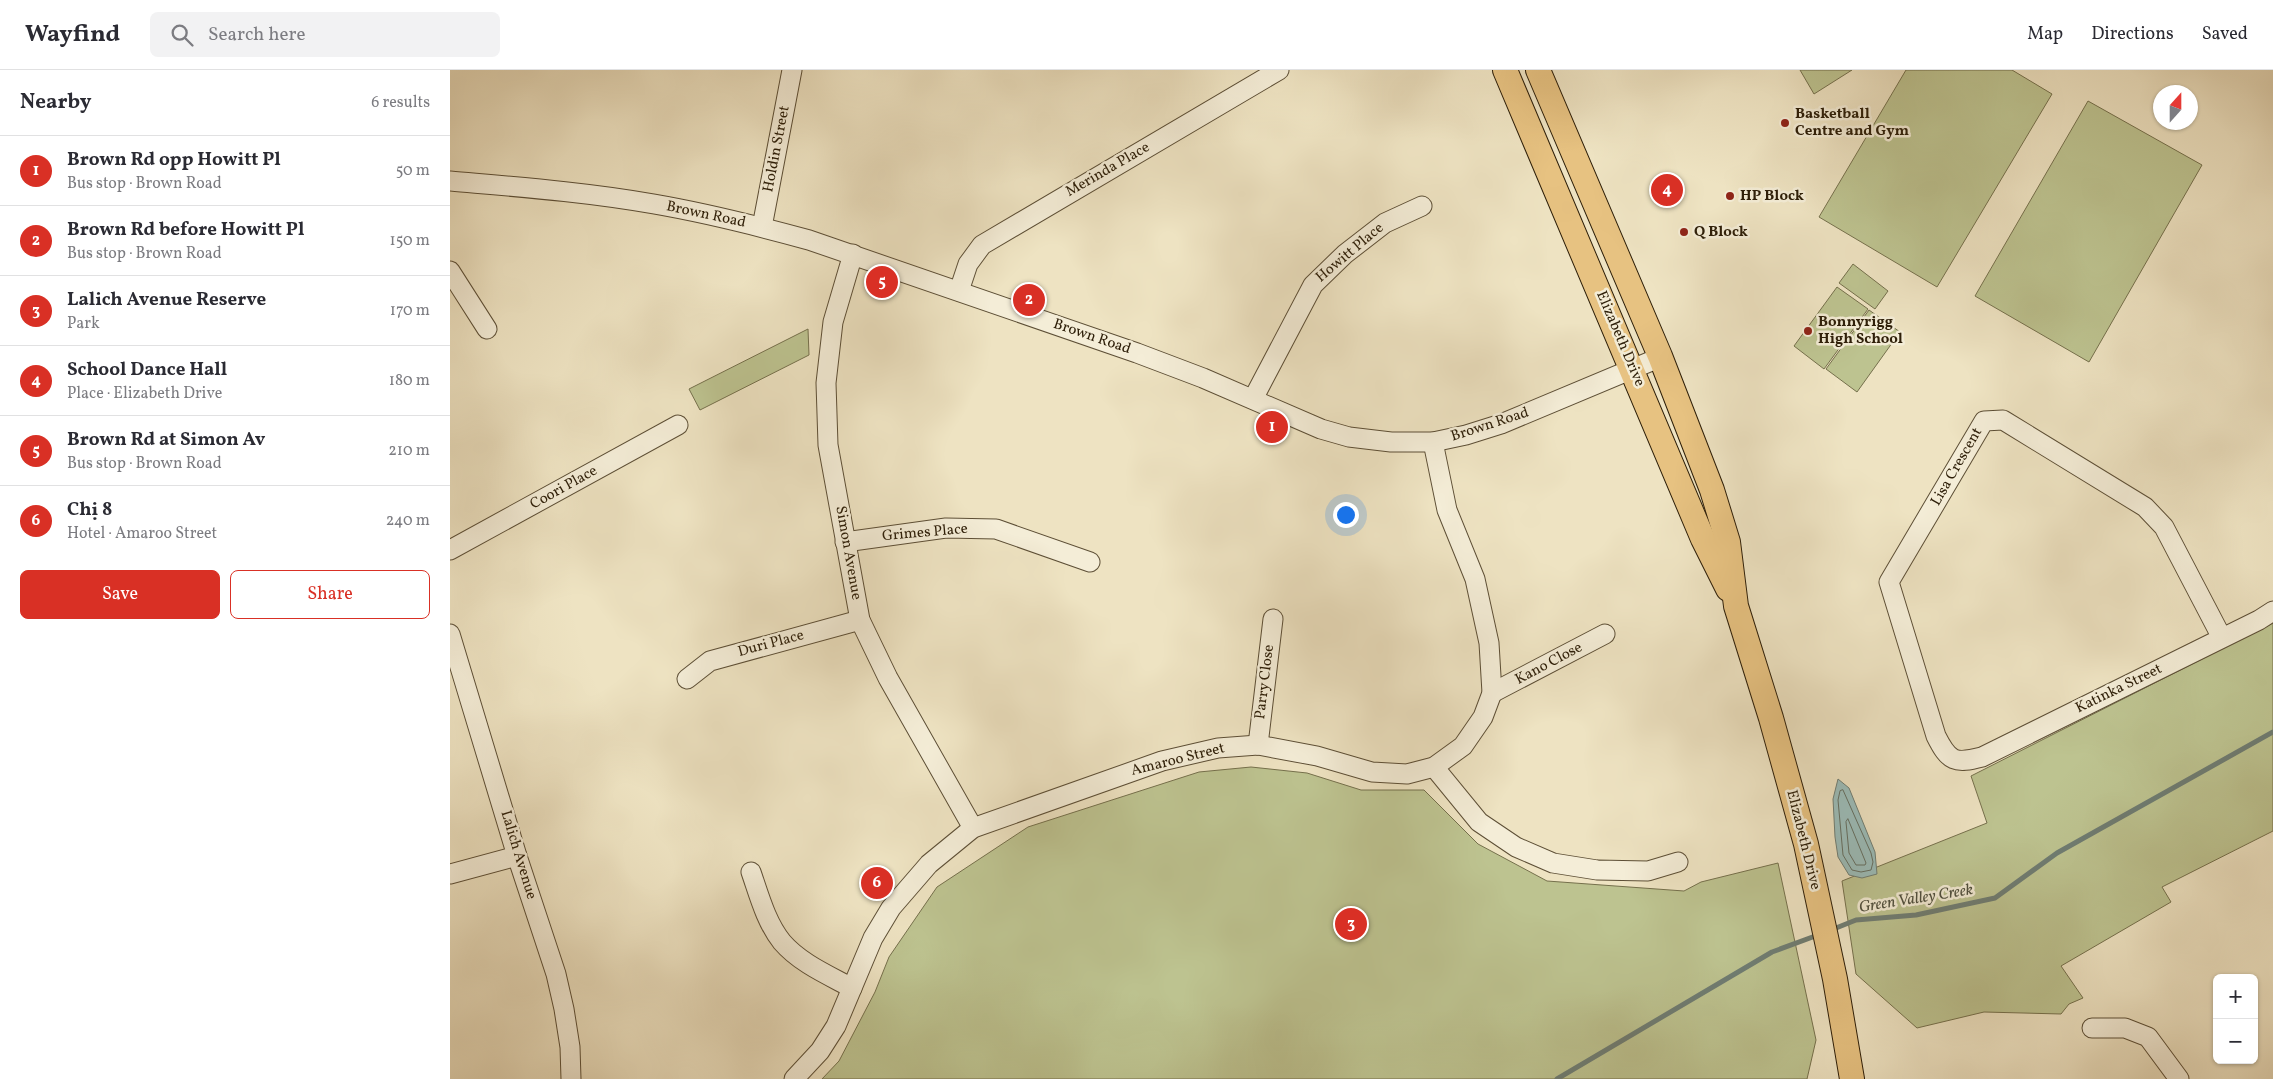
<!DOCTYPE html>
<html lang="en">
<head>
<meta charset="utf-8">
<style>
  :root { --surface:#fff; --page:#f2f2f3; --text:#2b2b33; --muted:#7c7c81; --line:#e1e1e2; --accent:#d93025 }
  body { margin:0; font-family:Vollkorn,serif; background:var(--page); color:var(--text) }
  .controls { position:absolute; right:15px; bottom:15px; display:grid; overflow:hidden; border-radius:8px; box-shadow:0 1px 4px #0004 }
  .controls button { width:45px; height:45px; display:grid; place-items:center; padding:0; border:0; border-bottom:1px solid var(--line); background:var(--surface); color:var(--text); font:25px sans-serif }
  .compass { position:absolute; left:1703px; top:15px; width:45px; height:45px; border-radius:50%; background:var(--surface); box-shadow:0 1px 4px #0004; rotate:21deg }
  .you { position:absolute; left:895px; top:444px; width:18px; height:18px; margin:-12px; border:4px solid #fff; border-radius:50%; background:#1a73e8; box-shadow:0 0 0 8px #1a73e833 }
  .badge { display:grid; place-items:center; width:32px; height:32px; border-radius:50%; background:var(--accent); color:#fff; font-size:16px; font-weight:700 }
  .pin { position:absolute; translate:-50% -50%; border:2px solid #fff; box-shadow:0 1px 5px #0006 }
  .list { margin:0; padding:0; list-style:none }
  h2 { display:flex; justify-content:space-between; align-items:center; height:65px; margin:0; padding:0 20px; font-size:21px }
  h2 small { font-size:16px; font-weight:400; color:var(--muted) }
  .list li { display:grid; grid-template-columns:32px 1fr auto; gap:15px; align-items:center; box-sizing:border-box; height:70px; padding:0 20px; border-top:1px solid var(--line) }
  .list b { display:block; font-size:19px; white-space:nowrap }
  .list p { margin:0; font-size:16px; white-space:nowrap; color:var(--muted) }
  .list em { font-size:16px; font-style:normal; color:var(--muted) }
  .actions { display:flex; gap:10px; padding:15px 20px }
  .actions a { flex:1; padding:11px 0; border:1px solid var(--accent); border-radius:8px; text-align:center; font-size:18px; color:var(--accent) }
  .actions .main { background:var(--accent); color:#fff }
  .icon { flex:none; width:28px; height:28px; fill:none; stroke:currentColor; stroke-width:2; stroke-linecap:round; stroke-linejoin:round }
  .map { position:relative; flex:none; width:1823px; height:1009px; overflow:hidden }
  header { display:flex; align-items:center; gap:30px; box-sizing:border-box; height:70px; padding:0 25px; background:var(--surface); border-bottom:1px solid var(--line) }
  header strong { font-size:24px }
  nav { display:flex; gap:28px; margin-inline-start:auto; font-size:18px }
  .search { width:350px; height:45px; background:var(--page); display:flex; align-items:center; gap:12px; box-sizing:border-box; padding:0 18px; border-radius:8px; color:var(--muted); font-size:19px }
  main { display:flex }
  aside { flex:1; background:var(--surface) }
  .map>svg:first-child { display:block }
</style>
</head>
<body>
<header>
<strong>Wayfind</strong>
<div class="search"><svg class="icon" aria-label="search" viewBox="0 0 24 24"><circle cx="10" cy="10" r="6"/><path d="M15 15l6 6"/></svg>Search here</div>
<nav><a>Map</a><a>Directions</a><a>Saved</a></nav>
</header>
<main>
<aside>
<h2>Nearby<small>6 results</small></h2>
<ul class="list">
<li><span class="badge">1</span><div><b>Brown Rd opp Howitt Pl</b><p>Bus stop · Brown Road</p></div><em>50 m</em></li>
<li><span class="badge">2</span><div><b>Brown Rd before Howitt Pl</b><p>Bus stop · Brown Road</p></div><em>150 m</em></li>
<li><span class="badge">3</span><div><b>Lalich Avenue Reserve</b><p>Park</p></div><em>170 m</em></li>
<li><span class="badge">4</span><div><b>School Dance Hall</b><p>Place · Elizabeth Drive</p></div><em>180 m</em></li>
<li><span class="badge">5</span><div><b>Brown Rd at Simon Av</b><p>Bus stop · Brown Road</p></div><em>210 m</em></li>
<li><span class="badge">6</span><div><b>Chị 8</b><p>Hotel · Amaroo Street</p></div><em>240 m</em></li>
</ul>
<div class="actions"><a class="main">Save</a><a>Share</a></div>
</aside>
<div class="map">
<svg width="1823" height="1009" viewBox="0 0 1823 1009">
  <rect width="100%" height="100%" fill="#eee3c2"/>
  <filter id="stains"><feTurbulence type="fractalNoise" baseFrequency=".004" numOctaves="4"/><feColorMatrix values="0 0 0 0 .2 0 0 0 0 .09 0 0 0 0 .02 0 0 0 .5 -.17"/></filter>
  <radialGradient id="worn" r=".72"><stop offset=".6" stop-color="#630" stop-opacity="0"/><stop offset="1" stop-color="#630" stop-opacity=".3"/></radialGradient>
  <!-- green -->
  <g fill="#bdc390" stroke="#75704c">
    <polygon points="1350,0 1402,0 1364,24"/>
    <polygon points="1456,0 1562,0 1602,24 1487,217 1369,147"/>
    <polygon points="1638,31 1752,95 1639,292 1525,226"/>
    <polygon points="1403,194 1438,221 1425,239 1389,213"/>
    <polygon points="1387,217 1418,239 1374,299 1344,276"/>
    <polygon points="1419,240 1450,262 1407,322 1376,299"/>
    <polygon points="358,259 359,285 250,340 239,319"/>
    <polygon points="1823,553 1823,761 1712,817 1721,832 1611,896 1633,928 1619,934 1611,944 1534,942 1467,958 1406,904 1392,811 1537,753 1521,706"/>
    <polygon points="801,697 857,703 911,720 974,720 1028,774 1097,811 1234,821 1251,812 1328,793 1366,970 1357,1009 372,1009 389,991 425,922 439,887 487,817 578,757 749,702"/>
  </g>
  <!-- water -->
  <polygon fill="#9bbdba" stroke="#6f7d73" points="1388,709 1399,718 1425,782 1427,804 1412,808 1399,805 1388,787 1385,767 1383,729"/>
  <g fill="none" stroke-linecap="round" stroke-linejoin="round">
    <!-- shore -->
    <g stroke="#646e61" stroke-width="1">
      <polygon points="1393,720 1421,783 1423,792 1421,800 1411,802 1402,800 1393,785 1388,730 1390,721"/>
      <polygon points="1398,749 1416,793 1415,795 1406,795 1399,783 1396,752"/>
    </g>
    <!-- stream -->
    <g stroke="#6f7d73" stroke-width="5">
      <polyline points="1381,860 1406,850 1466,845 1545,828 1607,783 1823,662"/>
      <polyline points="1107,1009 1322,882 1368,865"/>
    </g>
    <defs>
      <g id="minor">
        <path d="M0,111C68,117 136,122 204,134C256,143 308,156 359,170L687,283L753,308L871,359L899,367L941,372H983L1016,365L1051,354L1211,287"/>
        <polyline points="312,157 342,0"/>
        <polyline points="403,184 383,252 376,313 378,375 410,550 438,608 523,758"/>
        <polyline points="0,201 37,259"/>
        <polyline points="509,221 518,194 532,175 829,0"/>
        <polyline points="803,329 863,215 895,184 935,153 972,136"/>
        <polyline points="395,472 496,458 546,459 640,492"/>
        <polyline points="0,480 228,355"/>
        <polyline points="0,564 67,786 106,904 114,939 120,977 121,1009"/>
        <path d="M1772,568L1714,457L1695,437L1553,350L1534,351L1439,512L1486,666C1499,692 1505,694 1532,687L1809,550L1823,541"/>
        <polyline points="237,609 260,591 410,550"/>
        <polyline points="1042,623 1155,564"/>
        <polyline points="808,675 823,549"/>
        <polyline points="984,697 1029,752 1066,777 1103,793 1147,800 1198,801 1228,792"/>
        <path d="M301,802C309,825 316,852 332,872C350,893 378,905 402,918"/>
        <polyline points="0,804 67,786"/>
        <polyline points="1642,958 1675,958 1698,967 1729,1009"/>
        <polyline points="344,1009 370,981 386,956 423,868 441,838 479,794 523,758 712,691 768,678 808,675 867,686 922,702 957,704 984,697 1013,676 1033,647 1042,623 1039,573 1025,509 997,440 983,372"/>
      </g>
      <g id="major">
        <polyline points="1055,0 1253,469 1278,519"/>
        <polyline points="1088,0 1210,286 1262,420 1278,472 1286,536 1321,648 1356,774 1385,909 1402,1009"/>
      </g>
    </defs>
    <!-- minor casing -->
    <use href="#minor" stroke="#5d4f36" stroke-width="21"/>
    <!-- major casing -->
    <use href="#major" stroke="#2d1e08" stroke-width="26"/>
    <!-- minor -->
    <use href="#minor" stroke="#f4edd7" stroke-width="19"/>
    <!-- major -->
    <use href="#major" stroke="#e7c281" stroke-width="24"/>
  </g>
  <!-- markers -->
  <g fill="#8f2418" stroke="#f4edd7" stroke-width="2">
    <circle cx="1335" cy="53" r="5"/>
    <circle cx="1280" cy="126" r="5"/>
    <circle cx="1234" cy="162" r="5"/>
    <circle cx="1358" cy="261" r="5"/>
  </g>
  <g text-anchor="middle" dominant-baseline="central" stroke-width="5" stroke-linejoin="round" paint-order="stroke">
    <!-- poi labels -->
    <g font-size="15" font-weight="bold" fill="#2d1e08" stroke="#f4edd7" text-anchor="start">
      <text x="1345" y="44">Basketball<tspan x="1345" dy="17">Centre and Gym</tspan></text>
      <text x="1290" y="126">HP Block</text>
      <text x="1244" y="162">Q Block</text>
      <text x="1368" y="252">Bonnyrigg<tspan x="1368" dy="17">High School</tspan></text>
    </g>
    <!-- street labels -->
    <g font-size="15" fill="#2d1e08" stroke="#f4edd7">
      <text transform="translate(327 79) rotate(-79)">Holdin Street</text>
      <text transform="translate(658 100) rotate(-30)">Merinda Place</text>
      <text transform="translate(256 145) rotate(12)">Brown Road</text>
      <text transform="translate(900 183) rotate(-40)">Howitt Place</text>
      <text transform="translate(642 267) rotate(19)">Brown Road</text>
      <text transform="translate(1170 269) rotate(67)">Elizabeth Drive</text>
      <text transform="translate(1040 355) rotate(-18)">Brown Road</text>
      <text transform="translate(1507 397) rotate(-60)">Lisa Crescent</text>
      <text transform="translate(114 418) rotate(-29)">Coori Place</text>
      <text transform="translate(475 463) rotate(-5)">Grimes Place</text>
      <text transform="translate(398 483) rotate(80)">Simon Avenue</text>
      <text transform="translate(321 574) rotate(-15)">Duri Place</text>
      <text transform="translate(1099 594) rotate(-28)">Kano Close</text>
      <text transform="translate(815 612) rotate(-83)">Parry Close</text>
      <text transform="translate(1669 619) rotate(-26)">Katinka Street</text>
      <text transform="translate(728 690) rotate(-14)">Amaroo Street</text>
      <text transform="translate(1353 770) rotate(76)">Elizabeth Drive</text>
      <text transform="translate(68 785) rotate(73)">Lalich Avenue</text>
    </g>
    <!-- water labels -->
    <g font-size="16" font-style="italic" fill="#4e4e3d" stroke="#f4edd7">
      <text transform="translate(1466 829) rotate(-9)">Green Valley Creek</text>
    </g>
  </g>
  <rect width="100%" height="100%" filter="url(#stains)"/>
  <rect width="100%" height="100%" fill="url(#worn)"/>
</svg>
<div class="controls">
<button>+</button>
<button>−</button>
</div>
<svg class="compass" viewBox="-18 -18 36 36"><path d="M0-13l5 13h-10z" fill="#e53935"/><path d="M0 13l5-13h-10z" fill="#7c7c81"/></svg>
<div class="you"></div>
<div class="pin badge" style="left:822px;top:357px">1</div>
<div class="pin badge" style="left:579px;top:230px">2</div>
<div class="pin badge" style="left:901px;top:854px">3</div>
<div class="pin badge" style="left:1217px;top:120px">4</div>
<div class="pin badge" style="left:432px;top:212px">5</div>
<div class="pin badge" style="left:427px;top:813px">6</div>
</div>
</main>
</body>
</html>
